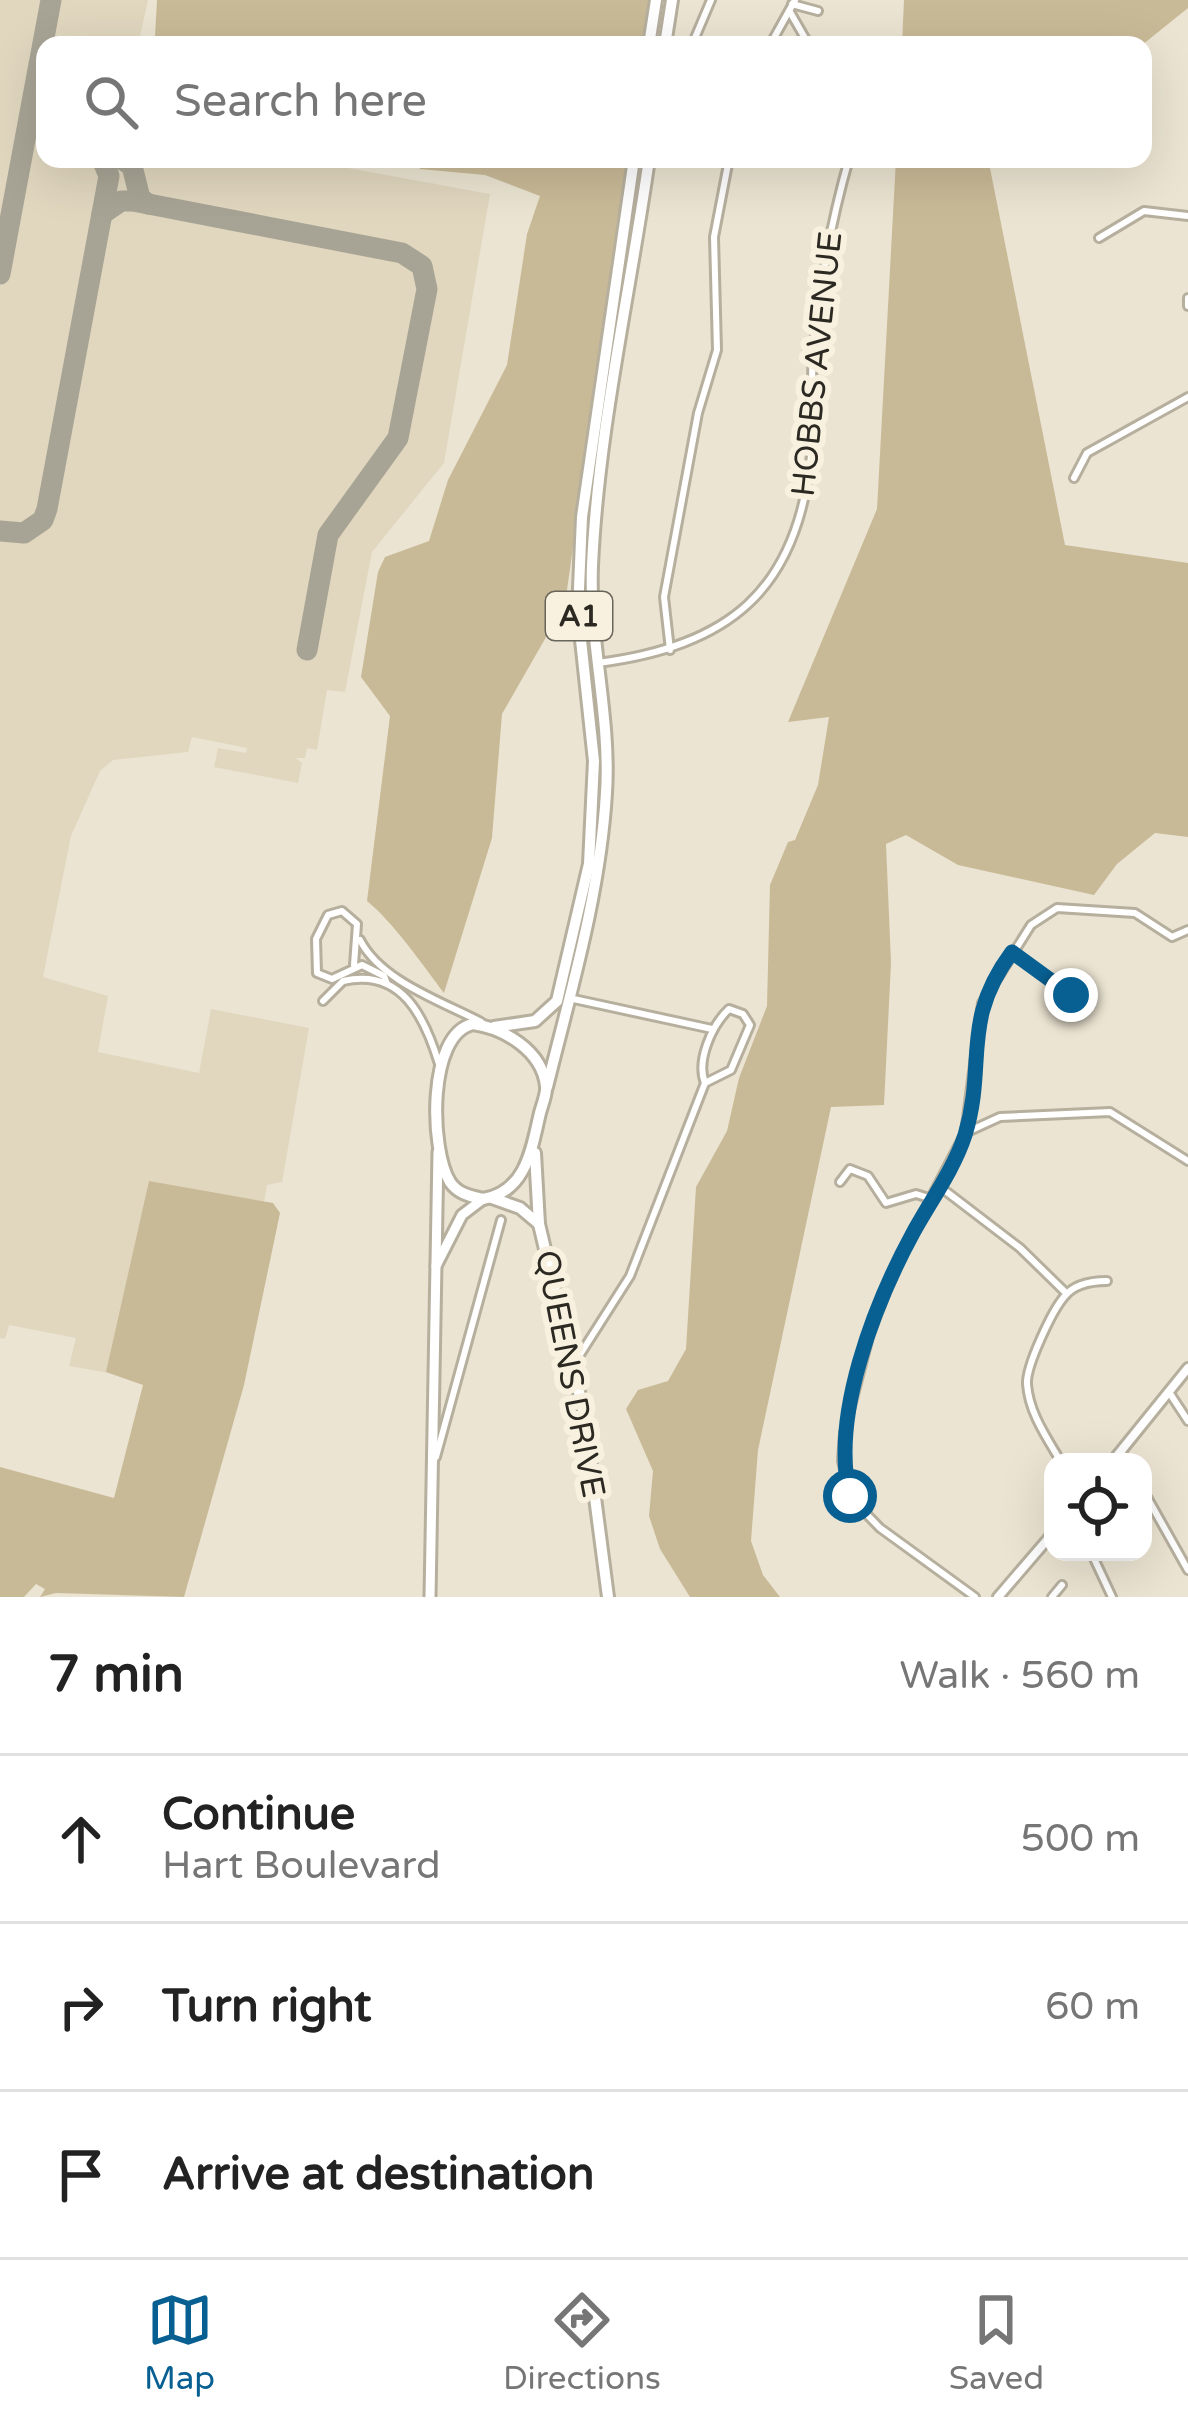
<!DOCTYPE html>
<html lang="en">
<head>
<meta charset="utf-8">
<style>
  :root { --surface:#fff; --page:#f2f2f2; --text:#222; --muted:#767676; --line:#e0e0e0; --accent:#085f91 }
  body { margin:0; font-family:"Varela Round",sans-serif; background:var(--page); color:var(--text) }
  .controls { position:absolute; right:36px; bottom:36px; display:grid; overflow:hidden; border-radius:24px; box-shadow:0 12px 48px #0002 }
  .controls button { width:108px; height:108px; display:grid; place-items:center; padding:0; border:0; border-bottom:3px solid var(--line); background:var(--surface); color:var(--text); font:60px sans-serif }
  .stop { position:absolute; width:36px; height:36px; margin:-27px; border:9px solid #085f91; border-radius:50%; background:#fff }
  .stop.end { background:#085f91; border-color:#fff; box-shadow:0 3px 12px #0008 }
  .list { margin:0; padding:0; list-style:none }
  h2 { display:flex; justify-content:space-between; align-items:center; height:156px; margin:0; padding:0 48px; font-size:51px }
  h2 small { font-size:39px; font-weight:400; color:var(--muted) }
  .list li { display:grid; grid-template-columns:78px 1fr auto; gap:36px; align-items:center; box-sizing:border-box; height:168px; padding:0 48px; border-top:3px solid var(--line) }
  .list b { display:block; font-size:45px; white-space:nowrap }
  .list p { margin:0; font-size:39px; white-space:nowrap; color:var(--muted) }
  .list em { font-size:39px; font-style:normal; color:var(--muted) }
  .icon { flex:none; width:66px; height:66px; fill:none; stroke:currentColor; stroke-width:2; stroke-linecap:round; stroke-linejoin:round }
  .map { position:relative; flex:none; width:1188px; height:1597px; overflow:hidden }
  .search { position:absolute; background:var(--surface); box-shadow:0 12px 48px #0002; left:36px; right:36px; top:36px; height:132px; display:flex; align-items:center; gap:30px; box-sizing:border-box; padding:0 42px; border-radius:24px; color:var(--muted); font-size:45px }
  .sheet { height:660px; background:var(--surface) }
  nav { display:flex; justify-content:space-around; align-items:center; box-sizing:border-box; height:168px; border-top:3px solid var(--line); background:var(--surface); font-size:33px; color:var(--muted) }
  nav a { display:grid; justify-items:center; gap:6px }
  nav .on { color:var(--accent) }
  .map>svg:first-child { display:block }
</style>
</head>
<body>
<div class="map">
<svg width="1188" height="1597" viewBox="0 0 1188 1597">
  <rect width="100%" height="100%" fill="#ebe4d2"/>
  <!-- built -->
  <polygon fill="#e1d7bf" points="0,0 148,0 138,45 45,45 45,159 299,159 490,194 444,463 372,552 345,692 327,690 317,750 307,748 305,758 296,758 302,763 298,783 214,767 218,748 246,753 247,748 192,737 188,752 113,760 100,771 71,836 43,977 108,996 98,1052 199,1073 211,1009 309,1028 282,1182 267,1185 264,1202 155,1381 69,1366 76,1338 9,1325 5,1339 0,1338"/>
  <!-- green -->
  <g fill="#c9ba97">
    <polygon points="157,0 652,0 645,45 162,45 155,36"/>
    <polygon points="904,0 1188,0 1188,8 1142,45 902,45"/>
    <path d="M413,159H628L565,604L502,714L492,838L444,993C422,964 393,922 367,901L390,716L361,677L378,572L385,557L429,541L448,480L507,365L527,234L540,196L485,175L420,169Z"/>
    <polygon points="896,159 1001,159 990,168 1065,545 1188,563 1188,837 1155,833 1117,864 1094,895 958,865 906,835 886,844 891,963 884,1105 831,1107 758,1450 751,1541 763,1575 780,1597 690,1597 660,1549 649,1516 653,1471 626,1409 638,1390 668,1381 686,1349 696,1187 727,1131 739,1078 767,1006 770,885 788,842 795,840 818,785 829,717 788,722 877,509"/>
    <polygon points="149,1181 273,1203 280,1213 244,1385 184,1597 56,1593 40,1597 45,1589 36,1584 24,1597 0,1597 0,1467 114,1498 143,1385 106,1372"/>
  </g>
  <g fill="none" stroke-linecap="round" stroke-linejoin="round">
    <!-- taxiway -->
    <g stroke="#a8a495" stroke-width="21">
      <polyline points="121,159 132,166 140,198 148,204"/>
      <polyline points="102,214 121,201 133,201 402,253 422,266 427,289 398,438 328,535 307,650"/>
      <polyline points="0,274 51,0"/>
      <polyline points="0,531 24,533 43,520 47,509 109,176 102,159"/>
    </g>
    <defs>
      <g id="minor">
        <polyline points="792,4 818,11"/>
        <polyline points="790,12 809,45"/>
        <polyline points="692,45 711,0"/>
        <polyline points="770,45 795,0"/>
        <polyline points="1099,238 1144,211 1188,216"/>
        <polyline points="1188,298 1188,306"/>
        <polyline points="1074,478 1087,453 1188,397"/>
        <polyline points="670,650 664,597 698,413 717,350 714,237 729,159"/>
        <path d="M598,663C728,646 797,592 811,456C815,423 810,390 813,356C819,288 830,225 849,159"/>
        <path d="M360,940C381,981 441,1001 481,1022"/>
        <polyline points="1012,952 1071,995"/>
        <polyline points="354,965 357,924 342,911 328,915 316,939 317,973 332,979 362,965 384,976 387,984"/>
        <polyline points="569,998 712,1029"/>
        <path d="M323,1001L343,981C402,967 425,1018 439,1064"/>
        <path d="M729,1009L743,1014L750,1025L731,1070L705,1083C696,1061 712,1025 729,1009Z"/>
        <polyline points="965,1133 1000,1117 1110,1112 1188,1161"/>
        <polyline points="840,1182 850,1169 868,1176 886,1203 916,1194 932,1199"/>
        <polyline points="939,1186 1020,1248 1066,1293"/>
        <polyline points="574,1364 630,1276 705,1083"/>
        <polyline points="1169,1392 1188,1421"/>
        <polyline points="1121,1451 1127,1462"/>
        <polyline points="436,1457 501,1220"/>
        <path d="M1061,1462C1047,1438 1029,1413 1027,1384C1026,1366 1052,1311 1064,1297C1074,1284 1091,1281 1107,1281"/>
        <polyline points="1143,1490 1188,1570"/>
        <polyline points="1091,1552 1112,1597"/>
        <polyline points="975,1597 880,1528 850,1497 842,1461 844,1433 870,1333 898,1261 965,1133 982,1003 1031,925 1057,908 1135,913 1172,937 1188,930"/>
        <polyline points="1052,1597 1062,1585"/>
      </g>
      <g id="tertiary">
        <polyline points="1112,1462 1188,1368"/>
        <polyline points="998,1597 1053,1533"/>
      </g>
      <g id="secondary">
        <polyline points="436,1266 462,1215 483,1199"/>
        <polyline points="430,1597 438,1152"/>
      </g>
      <g id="primary">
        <polyline points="535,1153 539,1224 584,1413 608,1597"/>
        <polyline points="492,1198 520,1208 539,1224"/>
      </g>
      <g id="trunk">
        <polyline points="649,45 656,0"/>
        <polyline points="665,45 672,0"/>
        <path d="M473,1024C503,1028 542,1050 546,1086C547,1094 542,1105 540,1113C532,1146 527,1192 483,1199C470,1196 458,1194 450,1182C430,1150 427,1034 473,1024Z"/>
        <polyline points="494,1027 535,1021 557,1001 589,864 594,761 578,612 582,517 634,159"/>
        <path d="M547,1087C571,990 600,894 606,793C611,717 589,642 592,566C598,430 630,293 649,159"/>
      </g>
    </defs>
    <!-- minor casing -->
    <use href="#minor" stroke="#b6af9e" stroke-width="12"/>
    <!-- tertiary casing -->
    <use href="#tertiary" stroke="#b6af9e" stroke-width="14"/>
    <!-- secondary casing -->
    <use href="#secondary" stroke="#b6af9e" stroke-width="15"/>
    <!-- primary casing -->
    <use href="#primary" stroke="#b6af9e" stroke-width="16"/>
    <!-- trunk casing -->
    <use href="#trunk" stroke="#b6af9e" stroke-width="16"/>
    <!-- minor -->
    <use href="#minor" stroke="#fff" stroke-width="6"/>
    <!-- tertiary -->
    <use href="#tertiary" stroke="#fff" stroke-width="8"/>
    <!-- secondary -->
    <use href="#secondary" stroke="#fff" stroke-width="9"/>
    <!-- primary -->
    <use href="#primary" stroke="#fff" stroke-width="10"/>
    <!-- trunk -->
    <use href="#trunk" stroke="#fff" stroke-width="10"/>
  </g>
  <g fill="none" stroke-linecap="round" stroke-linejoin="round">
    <!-- route -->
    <path stroke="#085f91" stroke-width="15" d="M850,1496C830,1417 875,1303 913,1233C930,1202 954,1169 965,1135C987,1063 960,1022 1012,952L1071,995"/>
  </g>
  <g text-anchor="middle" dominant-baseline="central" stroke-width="12" stroke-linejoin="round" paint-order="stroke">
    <!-- shield labels -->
    <rect fill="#f8f1df" stroke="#68655b" stroke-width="3" x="546" y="592" width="66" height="48" rx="9"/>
    <g font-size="30" font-weight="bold" fill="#2b2922">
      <text x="579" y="616">A1</text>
    </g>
    <!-- street labels -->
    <g font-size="33" fill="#2b2922" stroke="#f8f1df">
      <text transform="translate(817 364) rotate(-84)">HOBBS AVENUE</text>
      <text transform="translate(570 1374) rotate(79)">QUEENS DRIVE</text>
    </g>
  </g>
</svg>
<div class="controls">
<button><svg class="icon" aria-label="locate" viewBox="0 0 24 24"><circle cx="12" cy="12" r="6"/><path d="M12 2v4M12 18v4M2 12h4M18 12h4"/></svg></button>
</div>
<div class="stop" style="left:850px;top:1496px"></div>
<div class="stop end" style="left:1071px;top:995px"></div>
<div class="search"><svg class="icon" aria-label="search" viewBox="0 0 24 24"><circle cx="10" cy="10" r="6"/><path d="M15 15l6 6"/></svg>Search here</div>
</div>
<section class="sheet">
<h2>7 min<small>Walk · 560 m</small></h2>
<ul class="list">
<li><svg class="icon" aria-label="ahead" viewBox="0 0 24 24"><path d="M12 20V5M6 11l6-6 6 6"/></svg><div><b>Continue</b><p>Hart Boulevard</p></div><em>500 m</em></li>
<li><svg class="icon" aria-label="right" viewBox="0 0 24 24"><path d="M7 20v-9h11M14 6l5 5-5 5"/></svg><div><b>Turn right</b></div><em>60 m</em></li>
<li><svg class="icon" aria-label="arrive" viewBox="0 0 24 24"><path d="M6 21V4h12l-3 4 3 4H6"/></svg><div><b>Arrive at destination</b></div></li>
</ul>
</section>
<nav>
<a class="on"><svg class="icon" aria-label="map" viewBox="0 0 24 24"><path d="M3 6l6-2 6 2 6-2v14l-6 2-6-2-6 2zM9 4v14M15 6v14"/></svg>Map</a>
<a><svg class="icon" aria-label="directions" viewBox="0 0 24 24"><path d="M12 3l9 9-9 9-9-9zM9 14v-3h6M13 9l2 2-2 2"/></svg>Directions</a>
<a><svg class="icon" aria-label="saved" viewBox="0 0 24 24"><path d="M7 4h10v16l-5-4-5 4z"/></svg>Saved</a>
</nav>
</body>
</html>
